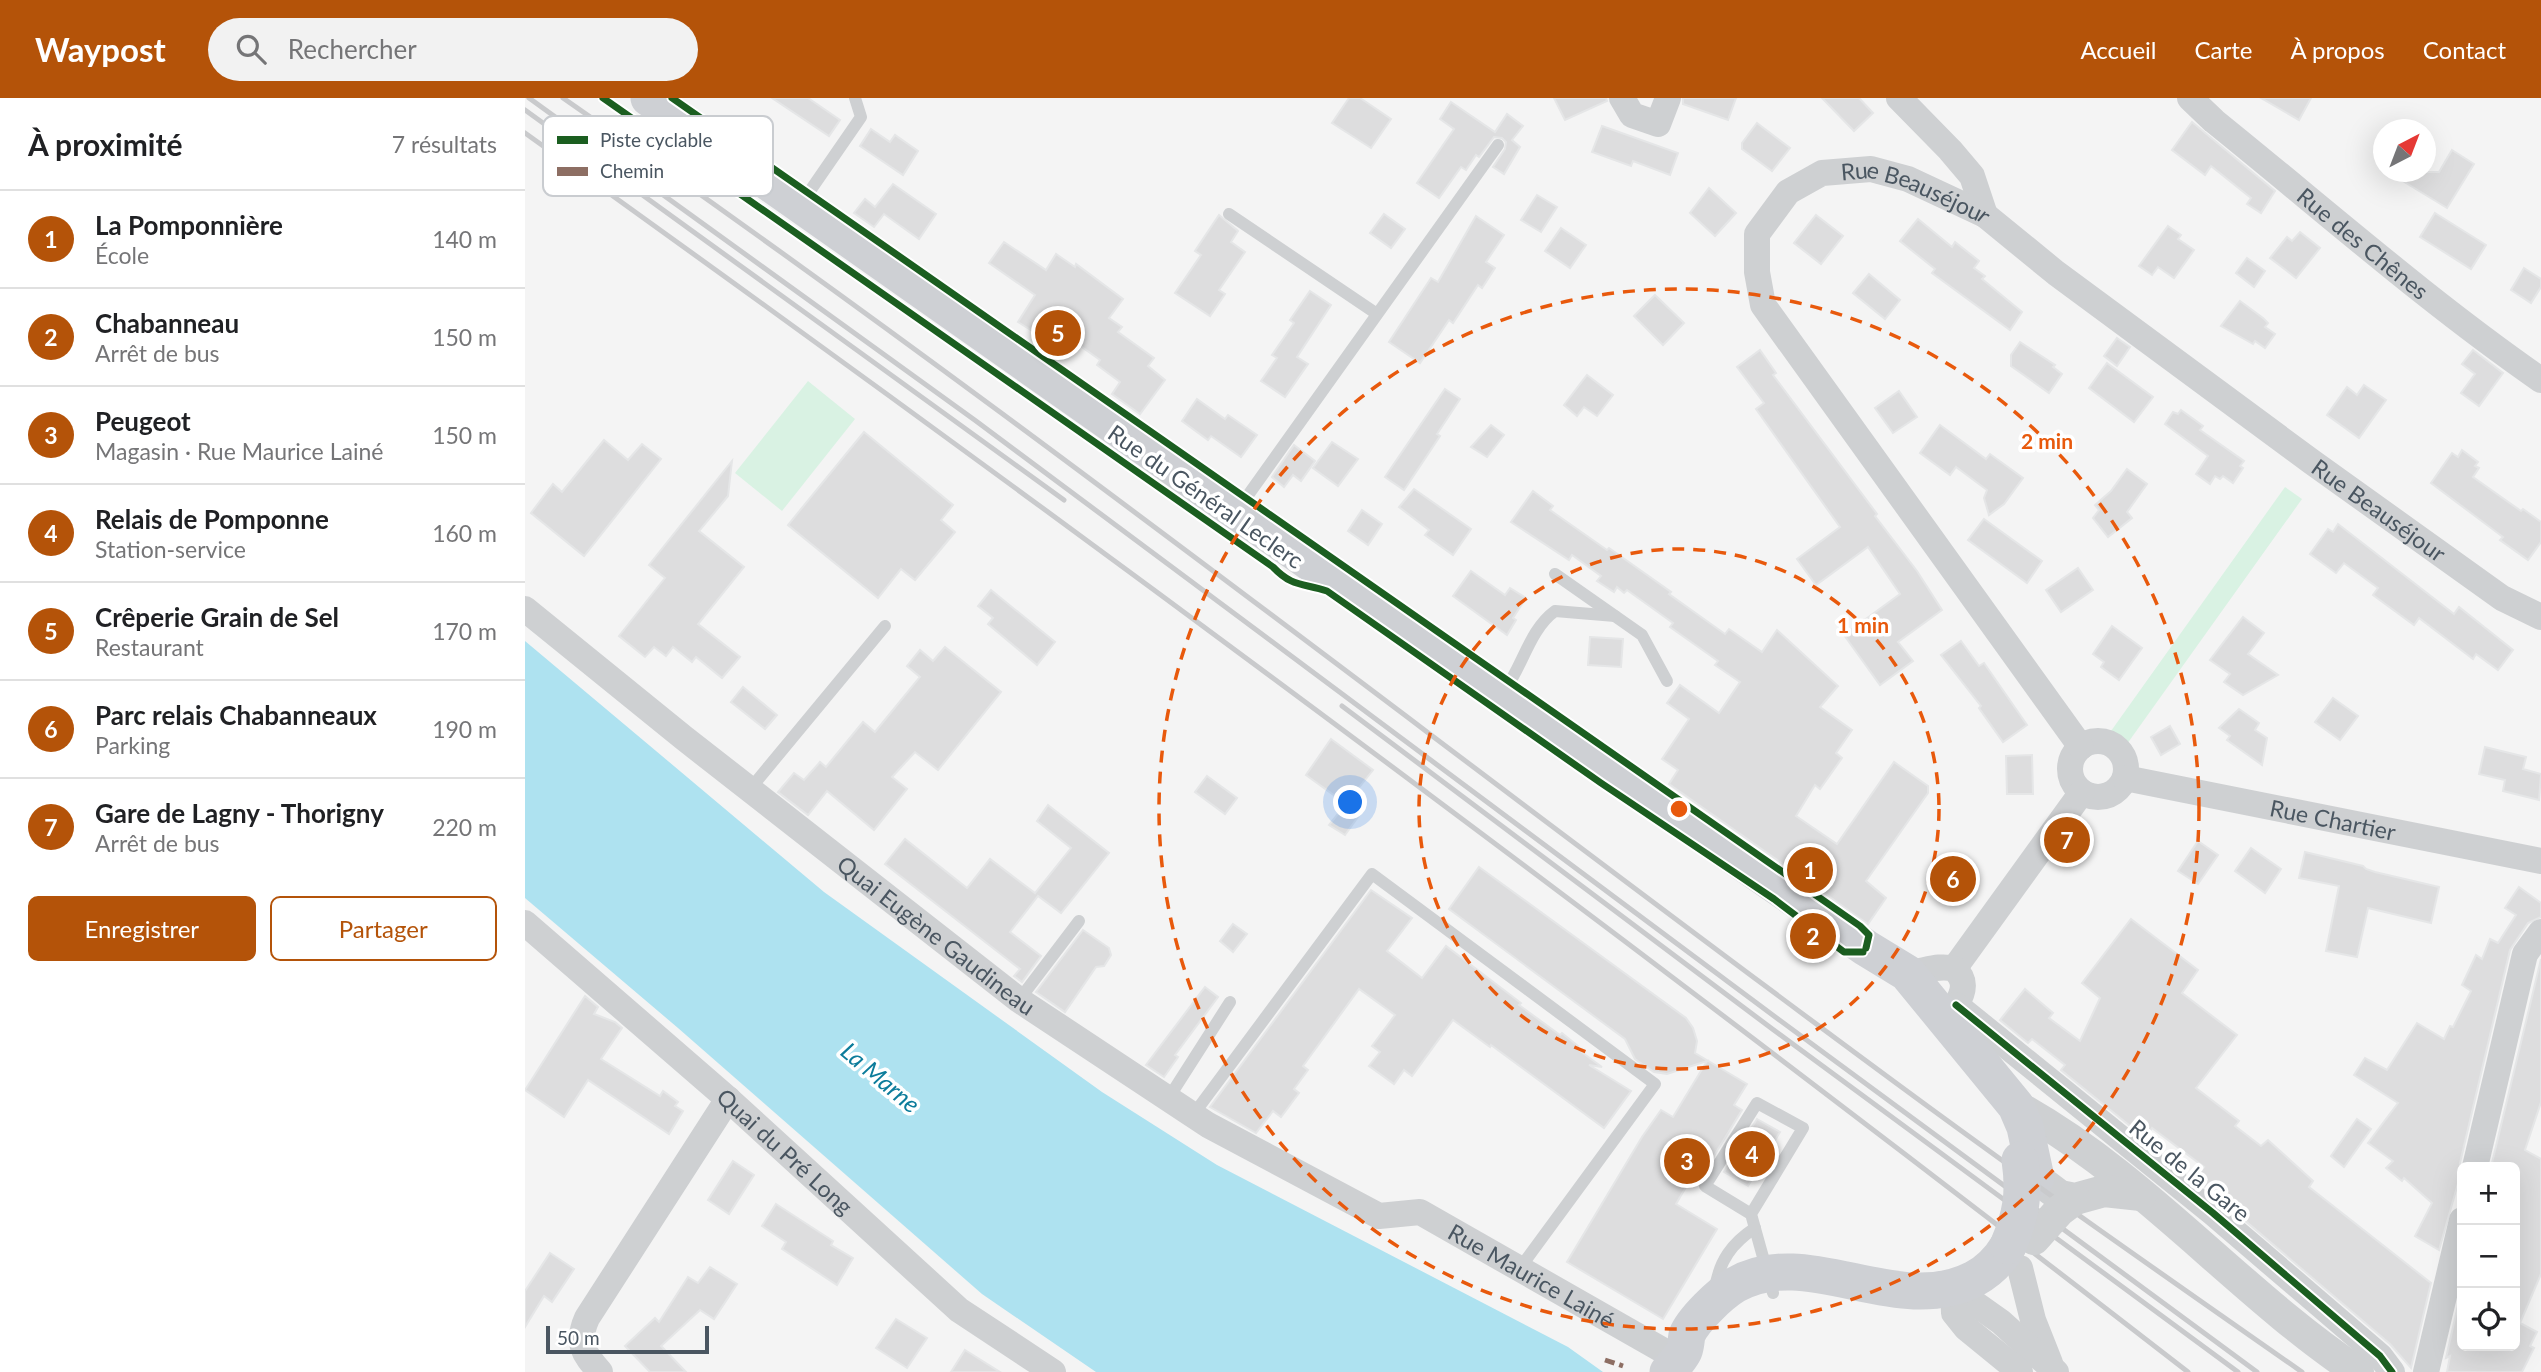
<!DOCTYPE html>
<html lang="fr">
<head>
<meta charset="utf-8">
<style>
  :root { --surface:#fff; --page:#f2f2f2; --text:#202124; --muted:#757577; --line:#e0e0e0; --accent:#b45309 }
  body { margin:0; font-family:Lato,sans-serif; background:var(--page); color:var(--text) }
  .controls { position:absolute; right:21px; bottom:21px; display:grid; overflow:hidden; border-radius:10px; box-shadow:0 7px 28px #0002 }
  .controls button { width:63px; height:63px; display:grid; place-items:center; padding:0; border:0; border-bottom:2px solid var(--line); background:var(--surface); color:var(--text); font:35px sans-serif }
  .compass { position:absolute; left:1848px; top:21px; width:63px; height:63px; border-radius:50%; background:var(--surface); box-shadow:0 7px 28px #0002; rotate:42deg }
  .scale { position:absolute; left:21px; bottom:18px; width:163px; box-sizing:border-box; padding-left:7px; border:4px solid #4a5661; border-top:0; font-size:19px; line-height:24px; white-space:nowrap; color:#4a5661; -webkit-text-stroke:5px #fff; paint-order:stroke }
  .you { position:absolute; left:826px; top:705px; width:24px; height:24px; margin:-18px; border:5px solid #fff; border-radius:50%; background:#1a73e8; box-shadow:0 0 0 10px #1a73e833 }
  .badge { display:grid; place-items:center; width:46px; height:46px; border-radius:50%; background:var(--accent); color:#fff; font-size:23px; font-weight:700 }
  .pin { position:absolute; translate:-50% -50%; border:4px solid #fff; box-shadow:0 2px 7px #0006 }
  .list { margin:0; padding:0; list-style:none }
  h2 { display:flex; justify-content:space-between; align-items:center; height:91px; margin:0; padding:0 28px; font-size:30px }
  h2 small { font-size:23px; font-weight:400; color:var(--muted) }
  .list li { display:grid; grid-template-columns:46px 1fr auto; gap:21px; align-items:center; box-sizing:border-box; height:98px; padding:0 28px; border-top:2px solid var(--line) }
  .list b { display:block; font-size:26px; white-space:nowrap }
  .list p { margin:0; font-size:23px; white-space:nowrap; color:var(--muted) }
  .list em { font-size:23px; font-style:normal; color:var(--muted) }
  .actions { display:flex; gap:14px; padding:21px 28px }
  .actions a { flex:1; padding:16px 0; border:2px solid var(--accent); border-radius:10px; text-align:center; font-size:24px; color:var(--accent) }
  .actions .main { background:var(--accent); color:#fff }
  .icon { flex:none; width:38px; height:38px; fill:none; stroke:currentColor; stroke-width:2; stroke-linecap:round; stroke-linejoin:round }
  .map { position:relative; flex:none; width:2016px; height:1274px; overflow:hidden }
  header { display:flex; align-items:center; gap:42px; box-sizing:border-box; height:98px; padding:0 35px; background:var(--accent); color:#fff }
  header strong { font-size:33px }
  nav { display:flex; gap:38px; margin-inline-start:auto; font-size:24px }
  .search { width:490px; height:63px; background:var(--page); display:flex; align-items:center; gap:18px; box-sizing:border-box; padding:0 24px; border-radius:38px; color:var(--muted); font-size:26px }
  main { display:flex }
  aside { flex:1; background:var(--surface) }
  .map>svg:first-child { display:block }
</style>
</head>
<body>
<header>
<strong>Waypost</strong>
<div class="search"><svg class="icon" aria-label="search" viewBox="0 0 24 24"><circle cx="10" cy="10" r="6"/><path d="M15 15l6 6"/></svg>Rechercher</div>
<nav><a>Accueil</a><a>Carte</a><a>À propos</a><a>Contact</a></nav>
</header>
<main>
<aside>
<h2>À proximité<small>7 résultats</small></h2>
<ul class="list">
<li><span class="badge">1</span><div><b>La Pomponnière</b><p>École</p></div><em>140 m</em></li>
<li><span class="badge">2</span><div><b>Chabanneau</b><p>Arrêt de bus</p></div><em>150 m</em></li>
<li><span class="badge">3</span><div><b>Peugeot</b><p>Magasin · Rue Maurice Lainé</p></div><em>150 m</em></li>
<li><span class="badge">4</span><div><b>Relais de Pomponne</b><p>Station-service</p></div><em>160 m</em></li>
<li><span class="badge">5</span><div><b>Crêperie Grain de Sel</b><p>Restaurant</p></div><em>170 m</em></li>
<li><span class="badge">6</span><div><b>Parc relais Chabanneaux</b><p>Parking</p></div><em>190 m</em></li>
<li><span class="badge">7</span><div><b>Gare de Lagny - Thorigny</b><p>Arrêt de bus</p></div><em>220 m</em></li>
</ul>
<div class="actions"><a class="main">Enregistrer</a><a>Partager</a></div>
</aside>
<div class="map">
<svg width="2016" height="1274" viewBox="0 0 2016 1274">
  <rect width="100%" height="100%" fill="#f4f4f4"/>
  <!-- green -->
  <g fill="#d9f2e3">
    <polygon points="283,283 330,321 257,413 210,375"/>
    <polygon points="1760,389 1777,401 1602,646 1586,633"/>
  </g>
  <!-- water -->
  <polygon fill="#aee2f0" points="0,543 299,794 577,994 692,1067 1043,1249 1078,1274 571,1274 457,1196 153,930 0,800"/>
  <!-- building -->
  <g fill="#ddddde" stroke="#e5e6e7" stroke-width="2">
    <polygon points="247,0 283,0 315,22 304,38"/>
    <polygon points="824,0 835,0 866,21 846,50 807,25"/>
    <polygon points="1029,0 1081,0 1082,3 1040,22"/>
    <polygon points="1158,0 1211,0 1203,22 1158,6"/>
    <polygon points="1297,0 1334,0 1348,15 1329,33"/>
    <polygon points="1736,0 1786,0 1774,22"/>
    <polygon points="926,4 970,34 982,16 998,28 987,42 995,49 979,76 968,69 980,51 981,44 977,40 969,39 954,59 951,57 941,72 936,69 914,100 892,85 929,31 915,21"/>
    <polygon points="1667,24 1750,93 1736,115 1722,106 1726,100 1686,68 1680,77 1647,52"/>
    <polygon points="1232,25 1265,50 1247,73 1217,51 1217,45"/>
    <polygon points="1077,28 1153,55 1145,77 1108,63 1106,68 1067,54"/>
    <polygon points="346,31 365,44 370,37 393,53 378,77 335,48"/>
    <polygon points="1927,52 1949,66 1922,110 1863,74 1914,74"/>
    <polygon points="368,86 411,116 394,141 359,116 349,129 329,115 340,101 350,109"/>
    <polygon points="1184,90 1211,115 1190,138 1165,115"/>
    <polygon points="1012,97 1032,109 1016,134 996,122"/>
    <polygon points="1910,115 1961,147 1946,171 1895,139"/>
    <polygon points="859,116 880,131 866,150 845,135"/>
    <polygon points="694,117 713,133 706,144 720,154 694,192 700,196 685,218 650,195 676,157 670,153"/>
    <polygon points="1291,117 1318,138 1296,166 1269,145"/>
    <polygon points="951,118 979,137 961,164 970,170 957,190 953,187 928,225 924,222 895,265 864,244 906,180 913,184"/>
    <polygon points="1393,121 1427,149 1430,144 1454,163 1449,170 1460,178 1457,181 1497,214 1485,232 1407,175 1410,171 1375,143"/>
    <polygon points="1643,128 1656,137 1653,141 1669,152 1649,180 1633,169 1627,177 1614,168"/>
    <polygon points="1036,130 1061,147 1045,170 1020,153"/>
    <polygon points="1775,134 1795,150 1771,180 1745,160 1762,139 1767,143"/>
    <polygon points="479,144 521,172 531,156 550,169 551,166 598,201 584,220 597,229 593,234 629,260 623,268 640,282 615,316 587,296 595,284 572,267 575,262 544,240 536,251 493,224 510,197 464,165"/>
    <polygon points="1722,160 1740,173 1729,189 1711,175"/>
    <polygon points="1999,170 2016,181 2016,189 2006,205 1986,192"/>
    <polygon points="1344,176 1375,202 1360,221 1328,195"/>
    <polygon points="785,193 806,207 772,259 783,266 760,299 736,283 752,260 747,257 769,225 765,222"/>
    <polygon points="1130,197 1159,225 1138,247 1109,218"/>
    <polygon points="1715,203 1738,220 1743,225 1740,229 1750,236 1740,250 1730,243 1728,246 1696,228"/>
    <polygon points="1592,240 1605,249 1592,268 1579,258"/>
    <polygon points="1495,244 1530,267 1528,269 1537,276 1524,295 1486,268 1486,257"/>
    <polygon points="1235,252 1251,275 1248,277 1352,416 1350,418 1392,473 1417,512 1373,544 1388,563 1355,587 1319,537 1375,496 1343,449 1291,487 1272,461 1315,429 1231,311 1239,305 1212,269"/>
    <polygon points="1948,252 1978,275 1954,308 1936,295 1950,276 1937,266"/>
    <polygon points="1582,265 1628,299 1609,324 1564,290"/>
    <polygon points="1062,277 1088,297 1072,318 1059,309 1052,318 1039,307"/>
    <polygon points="1839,287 1861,302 1834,340 1802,317 1822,289 1832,297"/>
    <polygon points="920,291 935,301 912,336 915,338 879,392 860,379"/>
    <polygon points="1374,293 1392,319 1368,335 1350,310"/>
    <polygon points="672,301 700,321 703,317 732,337 716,359 686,338 683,342 657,323"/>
    <polygon points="1656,312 1678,328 1675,332 1719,363 1715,368 1718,370 1708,385 1698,378 1695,381 1690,378 1685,386 1671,376 1683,358 1640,326 1648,314 1653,316"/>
    <polygon points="966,327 979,337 962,359 946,349"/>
    <polygon points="1415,327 1461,361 1465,356 1498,380 1479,406 1464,417 1459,400 1462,392 1431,369 1425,377 1395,355"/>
    <polygon points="339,334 428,407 416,422 430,434 390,482 376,471 353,500 263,427"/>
    <polygon points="79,342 103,362 117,346 136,361 59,458 6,415 28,386 37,394"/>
    <polygon points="807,344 833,361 813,388 788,370"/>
    <polygon points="769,347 790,363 776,383 768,377 759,389 747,379"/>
    <polygon points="1937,352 1953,364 1950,368 1954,370 1948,379 1996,413 1998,411 2016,424 2016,444 2003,462 1975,442 1978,439 1906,385 1927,355 1933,359"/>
    <polygon points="207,363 203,398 174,433 219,469 173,526 215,559 197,580 171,559 167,564 148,549 141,558 129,549 120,559 94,538 140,480 124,467"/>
    <polygon points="1602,371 1622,386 1602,414 1607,420 1583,439 1568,420 1574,412 1570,407 1586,393"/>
    <polygon points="889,391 946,431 928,457 900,437 904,432 874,409"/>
    <polygon points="1008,393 1028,408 1025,412 1082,452 1084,450 1146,494 1144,496 1200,536 1204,531 1237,554 1252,532 1313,588 1295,609 1327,632 1311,655 1317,660 1295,691 1290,687 1271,718 1312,746 1369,664 1403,688 1403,695 1341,783 1361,800 1343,826 1144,686 1153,672 1137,661 1164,621 1142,605 1155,587 1194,615 1215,584 1190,567 1193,563 1145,529 1148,525 1102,492 1099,495 1092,489 1089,494 1072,483 1076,478 1047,457 1044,462 986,424"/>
    <polygon points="837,412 857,426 843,447 823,433"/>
    <polygon points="1459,421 1517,463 1502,485 1443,442"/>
    <polygon points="1813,426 1929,516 1934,509 1988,552 1973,572 1951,556 1948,561 1894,520 1889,527 1848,497 1853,490 1819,465 1811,475 1785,456 1803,431 1808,434"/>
    <polygon points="1553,470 1568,492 1536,514 1521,492"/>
    <polygon points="946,473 980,497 985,490 1001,500 988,520 991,522 982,537 928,498"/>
    <polygon points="466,492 530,544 512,567 463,526 468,520 453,508"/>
    <polygon points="1718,519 1739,535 1723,556 1753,577 1718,597 1699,584 1705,576 1685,562"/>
    <polygon points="1587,528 1617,550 1594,582 1576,569 1579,564 1568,556"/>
    <polygon points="1065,539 1098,541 1096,569 1063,567"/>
    <polygon points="1436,543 1454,568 1459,565 1502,627 1478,644 1454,610 1456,608 1416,557"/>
    <polygon points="420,549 476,594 413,672 390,654 367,679 382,691 349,732 302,693 283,717 253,694 269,675 279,682 295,664 301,669 338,624 350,634 395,579 382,568 395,552 408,563"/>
    <polygon points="218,589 252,617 240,631 206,604"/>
    <polygon points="1808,600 1833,618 1815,642 1790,624"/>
    <polygon points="1714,611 1734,625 1730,632 1742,640 1737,667 1702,642 1705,638 1694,630"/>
    <polygon points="1645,628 1655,646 1636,657 1626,639"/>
    <polygon points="806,641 848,672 824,702 838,712 820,737 804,727 821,706 781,677"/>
    <polygon points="1960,649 2001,659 1998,671 2016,676 2014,702 1978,693 1980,682 1954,676"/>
    <polygon points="1507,657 1508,696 1482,696 1481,658"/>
    <polygon points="682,678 712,700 700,716 670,694"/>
    <polygon points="523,707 584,755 536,815 513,798 485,834 516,858 497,884 489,878 495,871 360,766 380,741 442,790 465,761 510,795 546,750 512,723"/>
    <polygon points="1673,743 1693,757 1673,786 1653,773"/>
    <polygon points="1726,750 1756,771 1740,795 1710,773"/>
    <polygon points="1780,754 1838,768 1841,771 1850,774 1914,789 1906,825 1843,810 1832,859 1801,853 1814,788 1774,780"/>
    <polygon points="954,769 1161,920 1168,930 1172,943 1170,955 1222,986 1209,1007 1217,1012 1184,1066 1177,1062 1151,1106 1192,1131 1138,1221 1042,1164 1117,1039 1136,1012 1148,1019 1182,963 1142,976 1129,974 1110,961 1100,941 924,811"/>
    <polygon points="1994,789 2016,805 2016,819 2003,825 1985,852 1935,1065 1936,1075 1914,1152 1890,1138 1907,1105 1879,1080 1877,1083 1861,1070 1868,1063 1843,1045 1873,1005 1829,977 1840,960 1862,972 1892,925 1919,941 1925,928 1928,929 1946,893 1937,887 1951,857 1957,861 1965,841 1973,845 1991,817 1980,810"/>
    <polygon points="846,792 887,820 862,853 897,880 921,848 996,905 994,907 1035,937 1037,935 1053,948 1051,950 1077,969 1064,967 1106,993 1079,1030 966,947 965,949 928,922 887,978 879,972 869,986 844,968 855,954 847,948 870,917 834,891 778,968 783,972 769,991 774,995 756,1019 748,1013 731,1035 685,1009"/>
    <polygon points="1606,821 1673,872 1657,895 1712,937 1671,990 1714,1023 1710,1028 1736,1048 1743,1042 1788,1083 1784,1089 1906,1185 1886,1270 1865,1246 1670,1080 1679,1069 1627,1030 1620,1040 1536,972 1540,967 1507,941 1503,945 1475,922 1500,891 1528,915 1524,920 1555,943 1575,900 1557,885"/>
    <polygon points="708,826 722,836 708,854 695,843"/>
    <polygon points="558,832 584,850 586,857 579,868 571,869 540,914 511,894"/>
    <polygon points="2016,861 2016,1004 2000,1052 2016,1061 2016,1176 1995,1225 2012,1234 2005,1248 2009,1250 1997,1274 1922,1274 1925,1258 1921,1260 1933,1207 1937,1210 1937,1248 1990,1248 1990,1069 1966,1069"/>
    <polygon points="680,889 693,899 650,957 653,959 639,979 621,967"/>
    <polygon points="60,898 73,909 69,916 90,924 97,930 76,961 135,998 138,993 153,1004 150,1008 158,1013 144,1036 63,982 39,1019 0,992"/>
    <polygon points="1232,1021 1255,1034 1223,1088 1199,1074"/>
    <polygon points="1832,1021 1846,1031 1819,1069 1806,1058"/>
    <polygon points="208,1063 229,1077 204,1116 183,1102"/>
    <polygon points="251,1106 308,1143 306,1147 328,1160 312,1187 257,1151 261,1144 237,1128"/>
    <polygon points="25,1155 49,1171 27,1204 19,1198 0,1229 0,1193"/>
    <polygon points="185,1169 212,1186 189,1221 175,1212 136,1248 161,1274 125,1274 100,1248 130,1220 134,1224 163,1179 173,1185"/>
    <polygon points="371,1221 402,1240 382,1270 351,1250"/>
    <polygon points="440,1252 475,1274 426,1274"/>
  </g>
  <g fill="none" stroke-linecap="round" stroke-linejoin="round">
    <!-- service -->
    <g stroke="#ced0d2" stroke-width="12">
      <polyline points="278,103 336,19 330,0"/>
      <polyline points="704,116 852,216"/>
      <polyline points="708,396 721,400 973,47"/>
      <polyline points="1030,476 1117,537 1142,583"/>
      <path d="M979,593C998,568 1004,532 1030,513L1090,518"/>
      <polyline points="225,691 360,528"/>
      <polyline points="494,902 554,823"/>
      <polyline points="643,1001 705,904"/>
      <polyline points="668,1017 847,776 1130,986 995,1170"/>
      <polyline points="1226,1116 1278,1030 1232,1005 1180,1088 1226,1116 1248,1195"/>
      <path d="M1190,1191C1194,1163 1207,1145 1230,1130"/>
    </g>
    <!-- minor -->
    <g stroke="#ced0d2" stroke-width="26">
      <polyline points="1097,0 1107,17 1133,26 1143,0"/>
      <polyline points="1374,0 1425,52 1447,78 1460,117"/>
      <path id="s1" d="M1665,0L1689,23C1797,110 1902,203 2016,282"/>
      <path id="s2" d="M0,511L159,640L494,902L683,1027L854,1118L895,1114L1153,1261"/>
      <circle cx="1573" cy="671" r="28"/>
      <path id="s3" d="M1556,649L1238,207L1232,174V136L1263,94L1297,75L1346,71L1383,81L1460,117L1531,175L1787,364L1977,500L2016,519"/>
      <path id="s4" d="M1600,680L2016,763"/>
      <path id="s5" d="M0,825L203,1001L434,1212L528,1274"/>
      <polyline points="1429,871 1557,694"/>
      <path d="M1382,875C1398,874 1414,866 1429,871C1442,882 1439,894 1431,907"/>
      <polyline points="1431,907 1688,1115 1855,1258 1867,1274"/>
      <polyline points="1950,1069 2000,856 2016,834"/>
      <polyline points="1495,1170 1508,1222 1525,1265"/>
      <polyline points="1428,1190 1476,1224 1531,1274"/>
      <polyline points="1428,1190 1429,1215 1441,1230 1495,1274"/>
      <path d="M75,1274C58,1255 51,1245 62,1220L203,1001"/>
      <polyline points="1901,1274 1937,1122"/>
    </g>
    <!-- tertiary -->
    <g stroke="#ced0d2" stroke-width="32">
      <path d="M1491,1008C1619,1078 1713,1194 1833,1274"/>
      <polyline points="1497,1061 1511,1080 1535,1098 1550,1101 1579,1093 1616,1097"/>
    </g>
    <!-- secondary -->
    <g stroke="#ced0d4" stroke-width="37">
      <polyline points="124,0 672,386 1341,850 1382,875 1491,1008 1500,1029 1511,1080"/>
      <path d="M1143,1274C1148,1268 1156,1260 1159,1253C1161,1248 1161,1242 1162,1237C1168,1222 1195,1196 1210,1187C1283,1145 1371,1221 1449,1181C1464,1173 1474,1163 1483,1148"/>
    </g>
    <!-- rail -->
    <g stroke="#c9cacc" stroke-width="5">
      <polyline points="4,0 451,323 1253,921 1732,1274"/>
      <path d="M38,0C492,315 927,658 1371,985C1505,1084 1641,1179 1777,1274"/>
      <polyline points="0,12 539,402"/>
      <path d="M0,35C562,437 1117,851 1663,1274"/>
      <polyline points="817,608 1246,930 1713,1274"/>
    </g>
    <!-- tertiary-bridge -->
    <polyline stroke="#ced0d2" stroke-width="32" points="1509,1141 1534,1113 1550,1101"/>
    <!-- secondary-bridge -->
    <path stroke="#ced0d4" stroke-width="37" d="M1483,1148C1496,1117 1500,1096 1495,1062"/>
    <!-- quiet -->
    <polyline stroke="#8d6e63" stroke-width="5" stroke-dasharray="10 5" stroke-linecap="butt" points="1080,1262 1098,1268"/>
    <defs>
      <g id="cycleway">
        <path d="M78,0L748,469C767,489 777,485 802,493L1076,685L1249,801L1319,854H1338"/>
        <polyline points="147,0 1335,828 1344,837 1341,850"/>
        <polyline points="1431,907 1688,1115 1855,1258 1867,1274"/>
      </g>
    </defs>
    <!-- cycleway casing -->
    <use href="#cycleway" stroke="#fff" stroke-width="11"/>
    <!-- cycleway -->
    <use href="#cycleway" stroke="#1b5e20" stroke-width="7"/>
  </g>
  <!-- distance rings -->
  <g fill="none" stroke="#e8590c" stroke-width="3.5" stroke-dasharray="12 9">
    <circle cx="1154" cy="711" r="260"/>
    <circle cx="1154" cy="711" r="520"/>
  </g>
  <g text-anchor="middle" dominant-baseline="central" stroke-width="7" stroke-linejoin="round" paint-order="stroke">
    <!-- street labels -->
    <g font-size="23" fill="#4a5661" stroke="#fff">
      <text stroke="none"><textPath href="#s3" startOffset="805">Rue Beauséjour</textPath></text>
      <text stroke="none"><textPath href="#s1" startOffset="226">Rue des Chênes</textPath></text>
      <text transform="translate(681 398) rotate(35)">Rue du Général Leclerc</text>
      <text stroke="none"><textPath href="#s3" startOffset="1372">Rue Beauséjour</textPath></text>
      <text stroke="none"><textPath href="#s4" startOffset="212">Rue Chartier</textPath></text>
      <text stroke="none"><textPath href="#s2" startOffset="525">Quai Eugène Gaudineau</textPath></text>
      <text stroke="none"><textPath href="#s5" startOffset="346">Quai du Pré Long</textPath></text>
      <text transform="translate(1665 1072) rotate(39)">Rue de la Gare</text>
      <text stroke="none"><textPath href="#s2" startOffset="1220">Rue Maurice Lainé</textPath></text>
    </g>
    <!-- water labels -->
    <g font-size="24" font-style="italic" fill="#0c7c9b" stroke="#fff">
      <text transform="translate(356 979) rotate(40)">La Marne</text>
    </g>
  </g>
  <!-- legend -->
  <rect x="18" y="18" width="230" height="80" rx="10" fill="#fff" stroke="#c9ccd0" stroke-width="2"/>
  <rect x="32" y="38" width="31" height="8" fill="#1b5e20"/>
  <rect x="32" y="69" width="31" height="9" fill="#8d6e63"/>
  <g font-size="19" fill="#4a5661">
    <text x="75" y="49">Piste cyclable</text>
    <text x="75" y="80">Chemin</text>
  </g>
  <circle cx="1154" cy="711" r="10" fill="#e8590c" stroke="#fff" stroke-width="3.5"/>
  <g font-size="21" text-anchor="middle" font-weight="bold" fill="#e8590c" stroke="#fff" stroke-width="7" stroke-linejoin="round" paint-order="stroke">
    <text x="1522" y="351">2 min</text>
    <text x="1338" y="535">1 min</text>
  </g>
</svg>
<div class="controls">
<button>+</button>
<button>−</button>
<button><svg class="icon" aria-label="locate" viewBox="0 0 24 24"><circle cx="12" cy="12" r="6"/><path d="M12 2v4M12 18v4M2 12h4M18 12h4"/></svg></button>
</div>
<svg class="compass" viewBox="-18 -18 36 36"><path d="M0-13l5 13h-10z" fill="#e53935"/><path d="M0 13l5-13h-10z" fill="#757577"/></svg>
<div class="scale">50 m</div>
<div class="you"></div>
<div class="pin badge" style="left:1285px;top:772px">1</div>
<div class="pin badge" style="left:1288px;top:838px">2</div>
<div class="pin badge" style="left:1162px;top:1063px">3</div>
<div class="pin badge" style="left:1227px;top:1056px">4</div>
<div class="pin badge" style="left:533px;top:235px">5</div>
<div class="pin badge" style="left:1428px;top:781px">6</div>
<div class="pin badge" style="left:1542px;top:742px">7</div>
</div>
</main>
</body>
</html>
